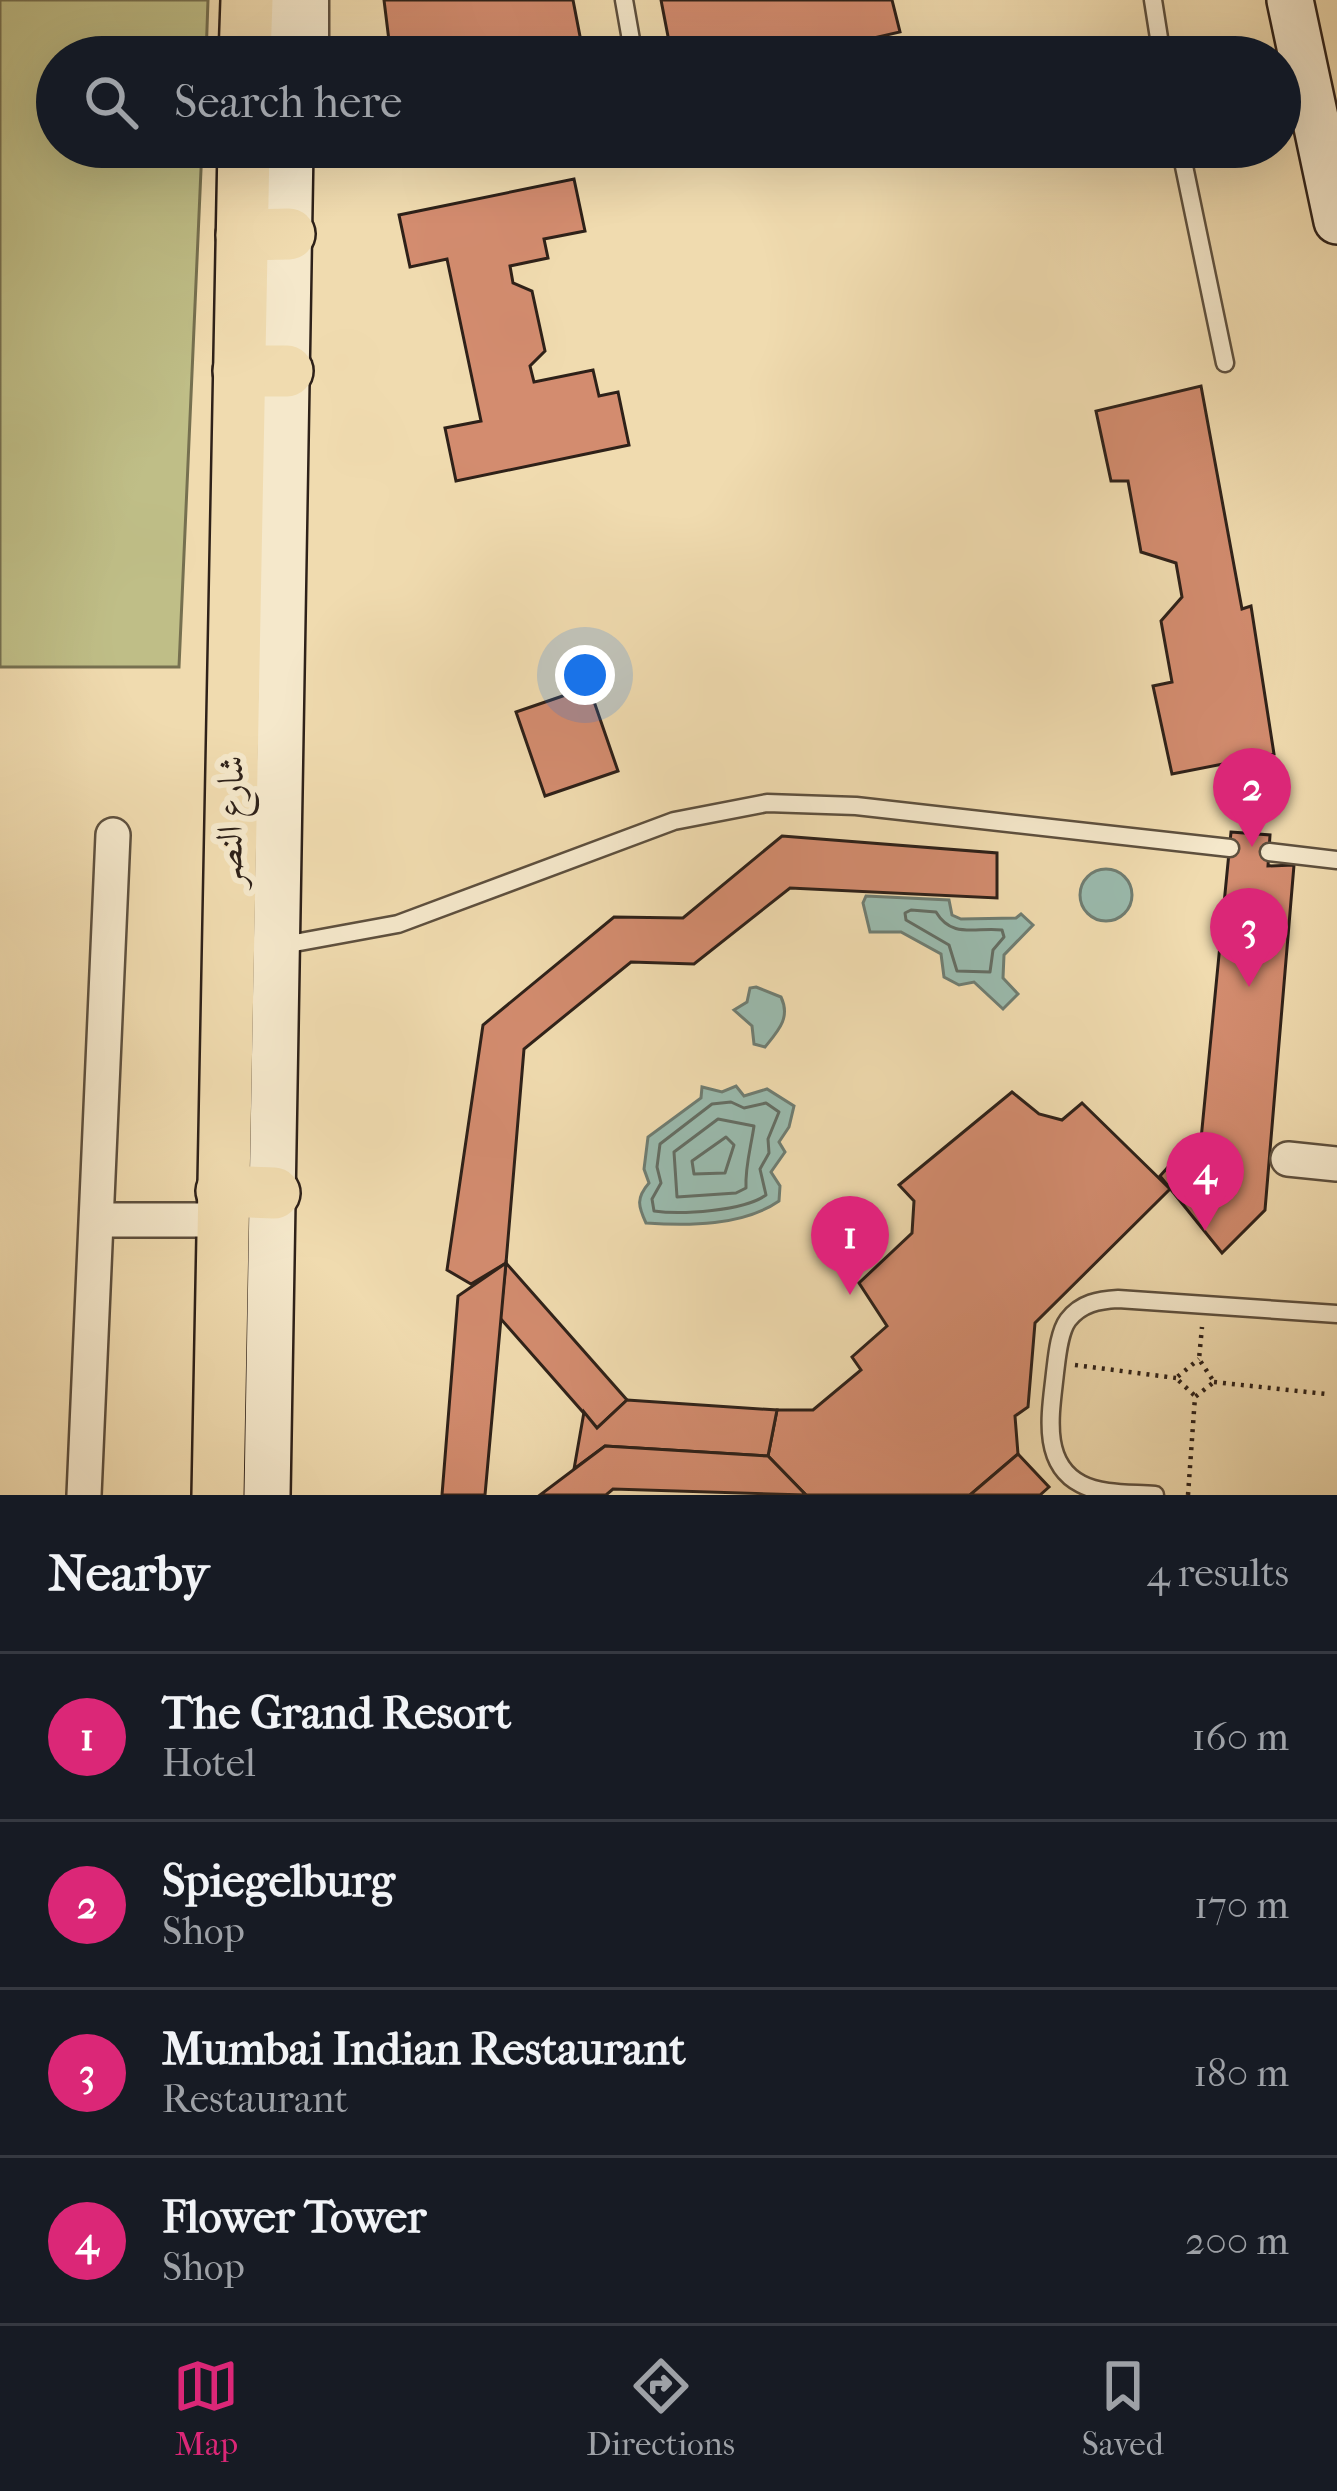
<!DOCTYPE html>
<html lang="en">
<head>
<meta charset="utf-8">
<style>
  :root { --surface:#171b24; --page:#242831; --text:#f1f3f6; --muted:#9ea1a6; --line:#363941; --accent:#db2777 }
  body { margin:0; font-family:"IM FELL French Canon",Amiri,serif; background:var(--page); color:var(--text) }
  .you { position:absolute; left:585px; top:675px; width:42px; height:42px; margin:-30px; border:9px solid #fff; border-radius:50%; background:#1a73e8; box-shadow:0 0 0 18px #1a73e833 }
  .badge { display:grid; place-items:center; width:78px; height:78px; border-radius:50%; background:var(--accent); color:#fff; font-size:39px; font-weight:700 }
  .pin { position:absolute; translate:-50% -99px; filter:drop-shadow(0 3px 6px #0008) }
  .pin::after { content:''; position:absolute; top:63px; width:42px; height:36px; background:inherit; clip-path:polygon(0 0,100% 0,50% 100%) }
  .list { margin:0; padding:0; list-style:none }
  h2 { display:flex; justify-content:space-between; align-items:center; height:156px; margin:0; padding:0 48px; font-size:51px }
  h2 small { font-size:39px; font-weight:400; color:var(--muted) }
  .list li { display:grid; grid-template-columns:78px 1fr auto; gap:36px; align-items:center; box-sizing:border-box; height:168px; padding:0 48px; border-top:3px solid var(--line) }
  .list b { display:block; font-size:45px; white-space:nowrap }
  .list p { margin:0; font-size:39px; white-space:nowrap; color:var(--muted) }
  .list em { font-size:39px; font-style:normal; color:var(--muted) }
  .icon { flex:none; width:66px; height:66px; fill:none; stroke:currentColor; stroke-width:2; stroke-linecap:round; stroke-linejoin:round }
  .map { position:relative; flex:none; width:1337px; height:1495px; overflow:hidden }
  .search { position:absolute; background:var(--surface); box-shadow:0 12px 48px #0002; left:36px; right:36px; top:36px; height:132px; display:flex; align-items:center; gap:30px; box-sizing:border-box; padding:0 42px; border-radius:66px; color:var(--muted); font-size:45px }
  .sheet { height:828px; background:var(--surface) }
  nav { display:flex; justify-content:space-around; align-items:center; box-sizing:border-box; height:168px; border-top:3px solid var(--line); background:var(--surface); font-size:33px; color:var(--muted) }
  nav a { display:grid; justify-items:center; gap:6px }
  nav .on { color:var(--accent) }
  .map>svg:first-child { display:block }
</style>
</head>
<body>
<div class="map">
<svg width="1337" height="1495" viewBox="0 0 1337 1495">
  <rect width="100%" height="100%" fill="#f0dbaf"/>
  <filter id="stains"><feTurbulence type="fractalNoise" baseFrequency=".00167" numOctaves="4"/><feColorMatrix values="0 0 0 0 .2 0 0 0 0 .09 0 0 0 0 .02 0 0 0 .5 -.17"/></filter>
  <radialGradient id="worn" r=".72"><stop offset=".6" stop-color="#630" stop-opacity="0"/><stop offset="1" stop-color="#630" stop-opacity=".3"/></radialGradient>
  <!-- green -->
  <polygon fill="#bfbe87" stroke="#767050" stroke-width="3" points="0,0 208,0 206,57 57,57 57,147 202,147 179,667 0,667"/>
  <!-- water -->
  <g fill="#9abbae" stroke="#6f7d72" stroke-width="3">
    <circle cx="1106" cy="895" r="26"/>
    <polygon points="866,896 949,900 952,915 961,919 1016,918 1021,914 1033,925 1004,955 1003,978 1018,994 1003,1009 974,982 959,985 944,977 941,954 901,932 870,932 863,903"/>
    <path d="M756,987L781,997C791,1018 778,1031 765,1047L754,1044L752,1026L734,1010L747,1002L750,988Z"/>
    <path d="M736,1086L744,1096L767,1089L794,1106L789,1127L779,1142L785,1152L771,1172L780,1186L779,1201C743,1226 688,1226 646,1223C638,1206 636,1198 649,1183L644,1169L648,1137L701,1098L702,1087L722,1092Z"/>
  </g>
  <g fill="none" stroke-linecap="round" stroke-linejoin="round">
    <!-- shore -->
    <g stroke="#646e64" stroke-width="3">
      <path d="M911,910L936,912C952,939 975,927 1002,930L1004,937L993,950L990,972L957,971L949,945L906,920L905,913Z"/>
      <path d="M731,1102L744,1108L766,1103L779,1112L768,1139L769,1153L760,1169L766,1195C744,1211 681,1215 654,1211L652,1199L661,1183L657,1167L660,1144L712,1104Z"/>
      <path d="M718,1119L754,1126C751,1147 745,1166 746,1188L736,1193L677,1197L674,1152Z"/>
      <polygon points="726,1137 734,1145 725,1173 694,1174 692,1161"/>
    </g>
  </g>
  <!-- building -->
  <g fill="#d38c6f" stroke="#2e2119" stroke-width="3">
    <polygon points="384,0 573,0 584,57 391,57"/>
    <polygon points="661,0 892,0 900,32 791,57 672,57"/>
    <polygon points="574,179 585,231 544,239 548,258 510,266 513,283 532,291 545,351 530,366 534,382 593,370 599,396 618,392 629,445 456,481 445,428 481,421 447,259 410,267 399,215"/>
    <polygon points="1201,386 1242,609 1251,606 1274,754 1172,774 1153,686 1172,682 1161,621 1182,597 1176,563 1141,552 1128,481 1111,481 1096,411"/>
    <polygon points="589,687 618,771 545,796 516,712"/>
    <polygon points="1231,832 1270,835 1268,866 1294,865 1265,1210 1222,1253 1160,1176 1176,1158 1199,1160"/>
    <polygon points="782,836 997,853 997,898 790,888 694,964 631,962 524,1049 506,1263 471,1284 447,1270 483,1025 614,917 683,918"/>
    <polygon points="1012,1092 1039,1114 1062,1120 1082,1103 1170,1189 1035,1323 1028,1407 1015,1416 1018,1454 970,1495 806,1495 768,1456 777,1410 813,1410 861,1370 852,1357 887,1326 859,1283 912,1233 914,1201 899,1185"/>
    <polygon points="506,1263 627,1400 597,1428 500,1318"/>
    <polygon points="506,1263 485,1495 442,1495 458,1296"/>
    <polygon points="627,1400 777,1410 768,1456 605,1446 574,1469 584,1412 597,1428"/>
    <polygon points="605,1446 768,1456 806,1495 613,1489 606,1495 540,1495"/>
    <polygon points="1018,1454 1049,1487 1040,1495 970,1495"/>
  </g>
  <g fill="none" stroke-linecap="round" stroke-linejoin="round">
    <defs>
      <g id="lane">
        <polyline points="320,0 320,57"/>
        <polyline points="624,0 634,57"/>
        <polyline points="1153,0 1162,57"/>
        <polyline points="1180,147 1225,363"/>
        <polyline points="1269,852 1337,860"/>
        <polyline points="278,946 398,924 674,821 767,803 856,806 1230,848"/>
        <path d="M1155,1495C1132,1493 1102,1495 1081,1484C1040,1463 1051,1411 1055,1373C1057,1357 1059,1332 1068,1320C1081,1303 1099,1300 1118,1299L1337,1314"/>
      </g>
      <g id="street">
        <polyline points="1288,1159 1337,1164"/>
        <polyline points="98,1220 222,1220"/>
        <polyline points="84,1495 113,835"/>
      </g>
      <g id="secondary">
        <polyline points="1290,0 1337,221"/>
        <polyline points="291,57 292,0"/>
        <polyline points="267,1495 290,147"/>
      </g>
      <g id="primary">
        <polyline points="245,57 247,0"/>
        <polyline points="242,235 289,234"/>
        <polyline points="239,371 287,371"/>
        <polyline points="222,1191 274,1193"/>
        <polyline points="218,1495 244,147"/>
      </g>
    </defs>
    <!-- lane casing -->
    <use href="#lane" stroke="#5e503e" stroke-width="21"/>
    <!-- street casing -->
    <use href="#street" stroke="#5e503e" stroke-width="38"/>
    <!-- secondary casing -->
    <use href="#secondary" stroke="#2e2119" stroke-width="50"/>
    <!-- primary casing -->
    <use href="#primary" stroke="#2e2119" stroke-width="56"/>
    <!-- path -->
    <g stroke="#2e2119" stroke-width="4.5" stroke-dasharray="3 6" stroke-linecap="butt">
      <polyline points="1075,1365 1176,1378"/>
      <polyline points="1214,1382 1326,1394"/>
      <polyline points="1194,1395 1176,1378 1199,1359"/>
      <polyline points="1188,1495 1195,1397 1214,1382 1199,1359 1202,1327"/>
    </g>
    <!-- lane -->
    <use href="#lane" stroke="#f5e8cb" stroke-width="16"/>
    <!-- street -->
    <use href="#street" stroke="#f5e8cb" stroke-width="33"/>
    <!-- secondary -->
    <use href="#secondary" stroke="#f5e8cb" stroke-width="45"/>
    <!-- primary -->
    <use href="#primary" stroke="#f0dbaf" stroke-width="51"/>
  </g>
  <g text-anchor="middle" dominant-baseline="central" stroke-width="12" stroke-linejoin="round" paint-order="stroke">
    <!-- street labels -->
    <g font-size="36" fill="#2e2119" stroke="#f5e8cb">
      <text transform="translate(230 821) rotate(-89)">شارع النصر</text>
    </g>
  </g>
  <rect width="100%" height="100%" filter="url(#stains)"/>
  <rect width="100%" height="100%" fill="url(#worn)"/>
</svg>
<div class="you"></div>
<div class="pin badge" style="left:850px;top:1295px">1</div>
<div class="pin badge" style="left:1252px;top:847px">2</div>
<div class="pin badge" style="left:1249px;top:987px">3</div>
<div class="pin badge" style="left:1205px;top:1231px">4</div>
<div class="search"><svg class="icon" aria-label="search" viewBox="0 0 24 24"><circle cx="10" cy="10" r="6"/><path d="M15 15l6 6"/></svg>Search here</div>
</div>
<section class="sheet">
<h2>Nearby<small>4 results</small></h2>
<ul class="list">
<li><span class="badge">1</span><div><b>The Grand Resort</b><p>Hotel</p></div><em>160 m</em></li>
<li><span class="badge">2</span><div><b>Spiegelburg</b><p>Shop</p></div><em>170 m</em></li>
<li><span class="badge">3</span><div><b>Mumbai Indian Restaurant</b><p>Restaurant</p></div><em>180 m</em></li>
<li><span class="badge">4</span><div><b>Flower Tower</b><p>Shop</p></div><em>200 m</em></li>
</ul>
</section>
<nav>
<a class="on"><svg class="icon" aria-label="map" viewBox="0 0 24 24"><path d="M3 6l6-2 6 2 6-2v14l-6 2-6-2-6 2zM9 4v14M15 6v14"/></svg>Map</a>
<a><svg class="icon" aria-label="directions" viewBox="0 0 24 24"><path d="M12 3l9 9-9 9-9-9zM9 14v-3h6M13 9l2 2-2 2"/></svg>Directions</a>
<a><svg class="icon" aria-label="saved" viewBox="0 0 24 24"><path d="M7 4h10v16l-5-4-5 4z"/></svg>Saved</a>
</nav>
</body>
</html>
